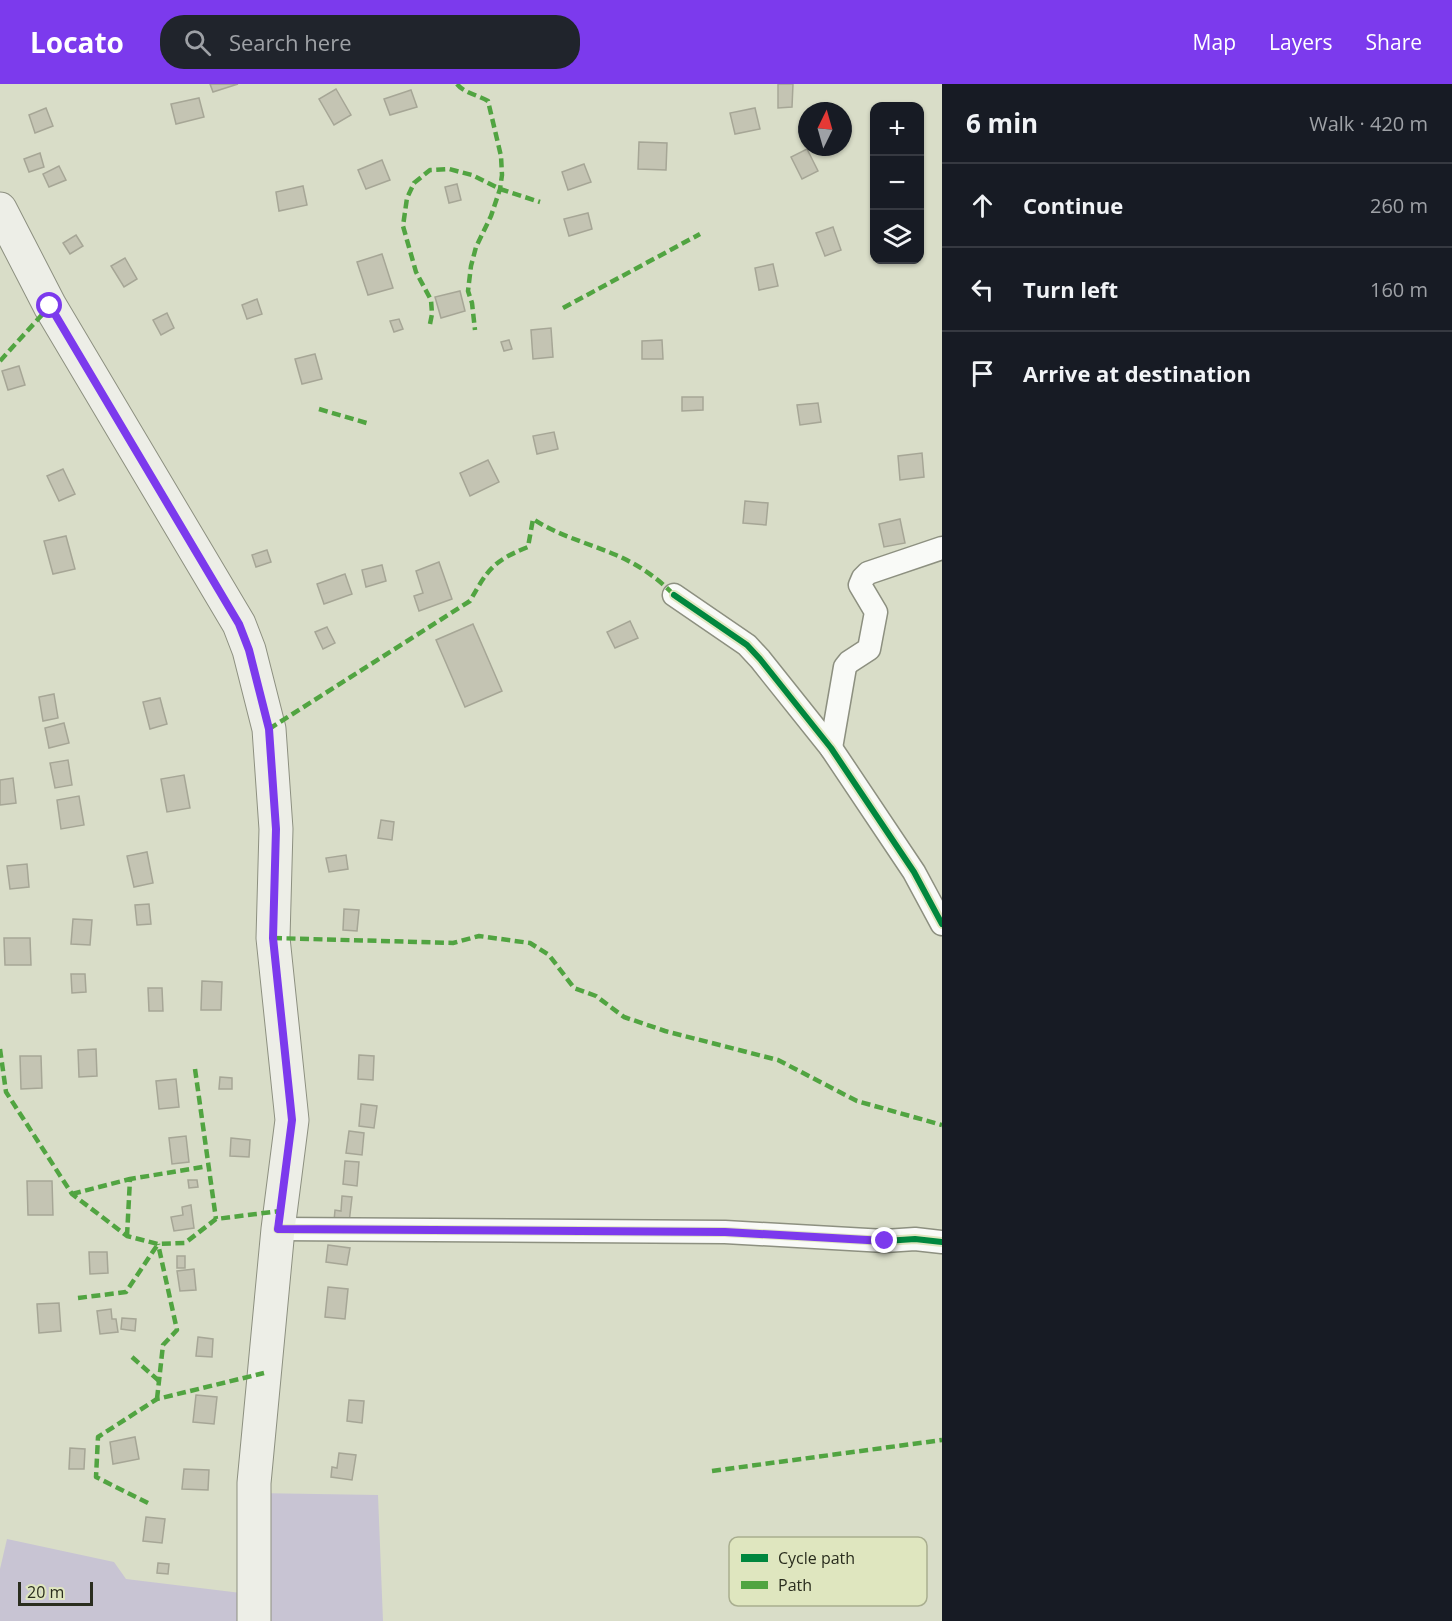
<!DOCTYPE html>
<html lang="en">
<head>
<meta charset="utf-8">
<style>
  :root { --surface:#171b24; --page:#20242c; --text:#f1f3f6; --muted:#9ea1a6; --line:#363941; --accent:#7c3aed }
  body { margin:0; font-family:"Open Sans",sans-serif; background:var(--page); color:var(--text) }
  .controls { position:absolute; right:18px; top:18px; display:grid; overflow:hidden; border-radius:12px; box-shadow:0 2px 4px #0004 }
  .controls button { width:54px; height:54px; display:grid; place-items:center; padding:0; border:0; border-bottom:2px solid var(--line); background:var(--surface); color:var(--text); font:30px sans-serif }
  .compass { position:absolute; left:798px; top:18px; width:54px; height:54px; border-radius:50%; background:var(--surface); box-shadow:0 2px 4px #0004; rotate:5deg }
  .scale { position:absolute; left:18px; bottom:15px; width:75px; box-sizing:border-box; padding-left:6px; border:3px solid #2a2d1e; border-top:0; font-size:16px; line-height:21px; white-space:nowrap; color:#2a2d1e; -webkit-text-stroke:4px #dfe6bf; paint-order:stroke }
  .stop { position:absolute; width:18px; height:18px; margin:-14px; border:4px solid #7c3aed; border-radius:50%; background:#fff }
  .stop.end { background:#7c3aed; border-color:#fff; box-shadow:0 2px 6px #0008 }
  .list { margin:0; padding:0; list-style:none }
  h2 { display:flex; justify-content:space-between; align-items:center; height:78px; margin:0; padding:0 24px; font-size:26px }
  h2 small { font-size:20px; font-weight:400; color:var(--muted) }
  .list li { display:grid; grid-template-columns:39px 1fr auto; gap:18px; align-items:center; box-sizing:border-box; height:84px; padding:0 24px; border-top:2px solid var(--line) }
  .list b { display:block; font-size:22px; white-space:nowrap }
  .list em { font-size:20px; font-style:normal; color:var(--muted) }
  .icon { flex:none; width:33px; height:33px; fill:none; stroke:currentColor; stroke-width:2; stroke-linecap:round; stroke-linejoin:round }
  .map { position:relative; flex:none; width:942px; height:1537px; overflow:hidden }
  header { display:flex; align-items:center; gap:36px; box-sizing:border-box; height:84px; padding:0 30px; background:var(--accent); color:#fff }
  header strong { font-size:28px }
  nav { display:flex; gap:33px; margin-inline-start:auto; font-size:21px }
  .search { width:420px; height:54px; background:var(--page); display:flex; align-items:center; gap:15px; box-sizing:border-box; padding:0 21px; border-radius:24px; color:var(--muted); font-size:22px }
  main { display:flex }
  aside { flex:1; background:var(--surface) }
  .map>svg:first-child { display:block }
</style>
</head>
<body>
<header>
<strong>Locato</strong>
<div class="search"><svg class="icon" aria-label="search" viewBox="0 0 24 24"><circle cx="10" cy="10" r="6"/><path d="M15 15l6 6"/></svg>Search here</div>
<nav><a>Map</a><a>Layers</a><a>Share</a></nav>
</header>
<main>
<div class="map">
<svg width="942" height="1537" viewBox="0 0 942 1537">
  <rect width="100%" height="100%" fill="#d9ddc8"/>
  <!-- green -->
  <polygon fill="#c8c4d3" points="249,1409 378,1411 383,1537 0,1537 0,1485 7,1455 114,1478 126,1495 241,1509"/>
  <!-- building -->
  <g fill="#c4c4b3" stroke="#a6a696" stroke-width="1.5">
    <polygon points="210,0 238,0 213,8"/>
    <polygon points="778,0 793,0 792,23 778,24"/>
    <polygon points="336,5 351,31 334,41 319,15"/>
    <polygon points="411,6 417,23 390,31 384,15"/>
    <polygon points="199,14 204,33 176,40 171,20"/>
    <polygon points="46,24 53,42 35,49 29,31"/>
    <polygon points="755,24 760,45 735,50 730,29"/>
    <polygon points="639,58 667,59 666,86 638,85"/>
    <polygon points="807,65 818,87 802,95 791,73"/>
    <polygon points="40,69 44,83 29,88 24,75"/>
    <polygon points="382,76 390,96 366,105 358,86"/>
    <polygon points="584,80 591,98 568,106 562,88"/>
    <polygon points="59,82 66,96 49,103 43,90"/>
    <polygon points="457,100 461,116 449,119 445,103"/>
    <polygon points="303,102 307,121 279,127 276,108"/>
    <polygon points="588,129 592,145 569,152 564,135"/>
    <polygon points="833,143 841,166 825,172 816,149"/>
    <polygon points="76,151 83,162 70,170 63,159"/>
    <polygon points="382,170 393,204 368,211 357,178"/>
    <polygon points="125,174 137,195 124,203 111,182"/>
    <polygon points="773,180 778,202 759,206 755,184"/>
    <polygon points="460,207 465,227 441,234 435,213"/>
    <polygon points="257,215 262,230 247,235 242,221"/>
    <polygon points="167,229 174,244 161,251 153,236"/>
    <polygon points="399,235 403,245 394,248 390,237"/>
    <polygon points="551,244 553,273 533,275 531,246"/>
    <polygon points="509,256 512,265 504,267 501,258"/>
    <polygon points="662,256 663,275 642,275 642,257"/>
    <polygon points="315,270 322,295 302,300 295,275"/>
    <polygon points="19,282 25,301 8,306 2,287"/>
    <polygon points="682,313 703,313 703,326 682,327"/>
    <polygon points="818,319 821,338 800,341 797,321"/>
    <polygon points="554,348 558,365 537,370 533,352"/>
    <polygon points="922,369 924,393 900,396 898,372"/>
    <polygon points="488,376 499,398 470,412 460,389"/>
    <polygon points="63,385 75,410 59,417 47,392"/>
    <polygon points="745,417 768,419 766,441 743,439"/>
    <polygon points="900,435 905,459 884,463 879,440"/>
    <polygon points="66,452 75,485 53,490 44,457"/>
    <polygon points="267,466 271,478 256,483 252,471"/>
    <polygon points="439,478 452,515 419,527 414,512 423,509 416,487"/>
    <polygon points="382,481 386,497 366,503 362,486"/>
    <polygon points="345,490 352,510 324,520 317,500"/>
    <polygon points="630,537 638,554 615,564 607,548"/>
    <polygon points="473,540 502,607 465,623 436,556"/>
    <polygon points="327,543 335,559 323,565 315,548"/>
    <polygon points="54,610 58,634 43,637 39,613"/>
    <polygon points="160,614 167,640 150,645 143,618"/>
    <polygon points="64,639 69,659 49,664 45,644"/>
    <polygon points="68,676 72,701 55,704 50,679"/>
    <polygon points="184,691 190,724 167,728 161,695"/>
    <polygon points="13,694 16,719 0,721 0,696"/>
    <polygon points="79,712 84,741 61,745 57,716"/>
    <polygon points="381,736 394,738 392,756 378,754"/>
    <polygon points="147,768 153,799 134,803 127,772"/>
    <polygon points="346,771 348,785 329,788 326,774"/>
    <polygon points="27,780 29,803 10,805 7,782"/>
    <polygon points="149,820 151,840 137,841 135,821"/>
    <polygon points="344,825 359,826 357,847 343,846"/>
    <polygon points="73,835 92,836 90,861 71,860"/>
    <polygon points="4,854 30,854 31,881 5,881"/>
    <polygon points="71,890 85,890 86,908 72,909"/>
    <polygon points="202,897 222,898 221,926 201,926"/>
    <polygon points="148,904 162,904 163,927 149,927"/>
    <polygon points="96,965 97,992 79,993 78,966"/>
    <polygon points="359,971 374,972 373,996 358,995"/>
    <polygon points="20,972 41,972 42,1004 21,1005"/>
    <polygon points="220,993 232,994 232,1005 219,1005"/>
    <polygon points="176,995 179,1023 159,1025 156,997"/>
    <polygon points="361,1020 377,1022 374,1044 359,1042"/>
    <polygon points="349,1047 364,1049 362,1071 346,1069"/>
    <polygon points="186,1052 189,1078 172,1080 169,1054"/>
    <polygon points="231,1054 250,1056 249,1073 230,1072"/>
    <polygon points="345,1077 359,1078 357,1102 343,1100"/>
    <polygon points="188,1096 197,1096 198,1103 189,1104"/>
    <polygon points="27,1097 52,1097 53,1131 28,1131"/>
    <polygon points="342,1112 352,1113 349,1139 334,1137 335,1126 341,1127"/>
    <polygon points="191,1121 194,1144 174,1147 171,1133 183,1131 182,1123"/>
    <polygon points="328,1161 350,1164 347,1181 326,1178"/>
    <polygon points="89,1168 107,1168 108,1189 90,1190"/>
    <rect x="177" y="1172" width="8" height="12"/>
    <polygon points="194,1185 196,1206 180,1207 177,1187"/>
    <polygon points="328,1203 348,1205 345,1235 325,1233"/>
    <polygon points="59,1219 61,1247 39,1249 37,1220"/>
    <polygon points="111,1225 112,1235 116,1235 118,1248 100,1250 97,1227"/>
    <polygon points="122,1234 136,1235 135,1247 121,1245"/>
    <polygon points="198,1253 213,1255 212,1273 196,1272"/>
    <polygon points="196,1311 217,1313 214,1340 193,1338"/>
    <polygon points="349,1316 364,1317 362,1339 347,1337"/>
    <polygon points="135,1353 139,1375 113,1380 110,1358"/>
    <polygon points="70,1364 85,1365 84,1385 69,1385"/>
    <polygon points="339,1369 356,1371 352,1396 331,1393 332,1383 337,1384"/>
    <polygon points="184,1385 209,1386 208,1406 182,1405"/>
    <polygon points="146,1433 165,1435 162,1459 143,1457"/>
    <polygon points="158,1479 169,1480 168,1490 157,1489"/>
  </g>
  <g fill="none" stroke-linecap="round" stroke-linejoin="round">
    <defs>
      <g id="street">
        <polyline points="674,511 747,561 760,575 831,664 914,788 942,840"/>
        <polyline points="831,664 845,583 849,578 869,565 876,528 860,501 863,494 868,489 942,464"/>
        <polyline points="278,1145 725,1148 885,1157 915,1155 942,1158"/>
      </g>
      <polyline id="secondary" points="0,125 50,222 239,540 249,566 269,645 276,745 273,854 292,1036 278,1145 254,1399 254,1537"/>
    </defs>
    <!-- street casing -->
    <use href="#street" stroke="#8d9080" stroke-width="25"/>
    <!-- secondary casing -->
    <use href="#secondary" stroke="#8d9080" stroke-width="35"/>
    <!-- street -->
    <use href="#street" stroke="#f9faf7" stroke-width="22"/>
    <!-- secondary -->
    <use href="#secondary" stroke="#edeee7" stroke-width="33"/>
    <!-- quiet -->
    <g stroke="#51a441" stroke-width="4.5" stroke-dasharray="9 4.5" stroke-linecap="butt">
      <path d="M457,0C464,9 478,11 488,17L501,72L502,91L500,105L491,132L476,163L471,182L468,207L472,219L475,246"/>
      <polyline points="563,224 700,150"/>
      <polyline points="430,240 432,230 431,216 416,188 403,142 407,114 414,99 430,86 449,85 472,91 500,105 540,118"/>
      <polyline points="0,277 50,222"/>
      <polyline points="319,325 370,340"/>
      <path d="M269,645L470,517C488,485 493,477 528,463L533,435C559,452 588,459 616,471C637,480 658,494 674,511"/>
      <polyline points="273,854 453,859 479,852 530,859 549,871 574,904 596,912 624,933 665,947 778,976 857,1017 942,1041"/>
      <polyline points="0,965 6,1008 72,1110 127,1152 158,1160 185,1159 216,1135 280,1127"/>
      <polyline points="195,985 216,1135"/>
      <polyline points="72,1110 130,1095"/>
      <polyline points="127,1152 130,1095 209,1082"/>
      <polyline points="78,1214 126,1208 158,1160"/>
      <polyline points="132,1273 159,1297"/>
      <polyline points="157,1315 163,1261 177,1246 158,1160"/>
      <polyline points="712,1387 942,1356"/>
      <polyline points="148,1419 96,1393 98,1353 157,1315 264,1289"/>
    </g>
    <defs>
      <g id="cycleway">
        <polyline points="674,511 747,561 760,575 831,664 914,788 942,840"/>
        <polyline points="278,1145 725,1148 885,1157 915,1155 942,1158"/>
      </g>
    </defs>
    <!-- cycleway casing -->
    <use href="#cycleway" stroke="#dfe6bf" stroke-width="10"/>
    <!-- cycleway -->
    <use href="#cycleway" stroke="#00873e" stroke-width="6"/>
  </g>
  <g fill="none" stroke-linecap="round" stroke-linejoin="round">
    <!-- route -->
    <polyline stroke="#7c3aed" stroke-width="8" points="50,222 239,540 249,566 269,645 276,745 273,854 292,1036 278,1145 725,1148 885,1157"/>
  </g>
  <!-- legend -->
  <rect x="729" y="1453" width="198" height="69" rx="9" fill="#dfe6bf" stroke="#a9ae8f" stroke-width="1.5"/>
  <rect x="741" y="1470" width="27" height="8" fill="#00873e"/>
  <rect x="741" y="1497" width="27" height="8" fill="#51a441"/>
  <g font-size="16" fill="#2a2d1e">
    <text x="778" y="1480">Cycle path</text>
    <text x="778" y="1507">Path</text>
  </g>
</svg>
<div class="controls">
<button>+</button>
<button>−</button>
<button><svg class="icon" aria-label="layers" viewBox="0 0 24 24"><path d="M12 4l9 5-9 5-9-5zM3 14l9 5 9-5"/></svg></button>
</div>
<svg class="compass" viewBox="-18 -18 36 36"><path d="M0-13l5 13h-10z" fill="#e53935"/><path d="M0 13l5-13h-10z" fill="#9ea1a6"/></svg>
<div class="scale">20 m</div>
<div class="stop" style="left:50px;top:222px"></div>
<div class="stop end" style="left:885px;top:1157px"></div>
</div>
<aside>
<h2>6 min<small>Walk · 420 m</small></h2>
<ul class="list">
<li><svg class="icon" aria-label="ahead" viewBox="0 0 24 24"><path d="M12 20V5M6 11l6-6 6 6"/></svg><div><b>Continue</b></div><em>260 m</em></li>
<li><svg class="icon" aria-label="left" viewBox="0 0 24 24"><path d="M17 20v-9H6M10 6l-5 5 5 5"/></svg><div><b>Turn left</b></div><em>160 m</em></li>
<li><svg class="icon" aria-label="arrive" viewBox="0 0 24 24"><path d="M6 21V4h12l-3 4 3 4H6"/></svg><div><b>Arrive at destination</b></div></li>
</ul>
</aside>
</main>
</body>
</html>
